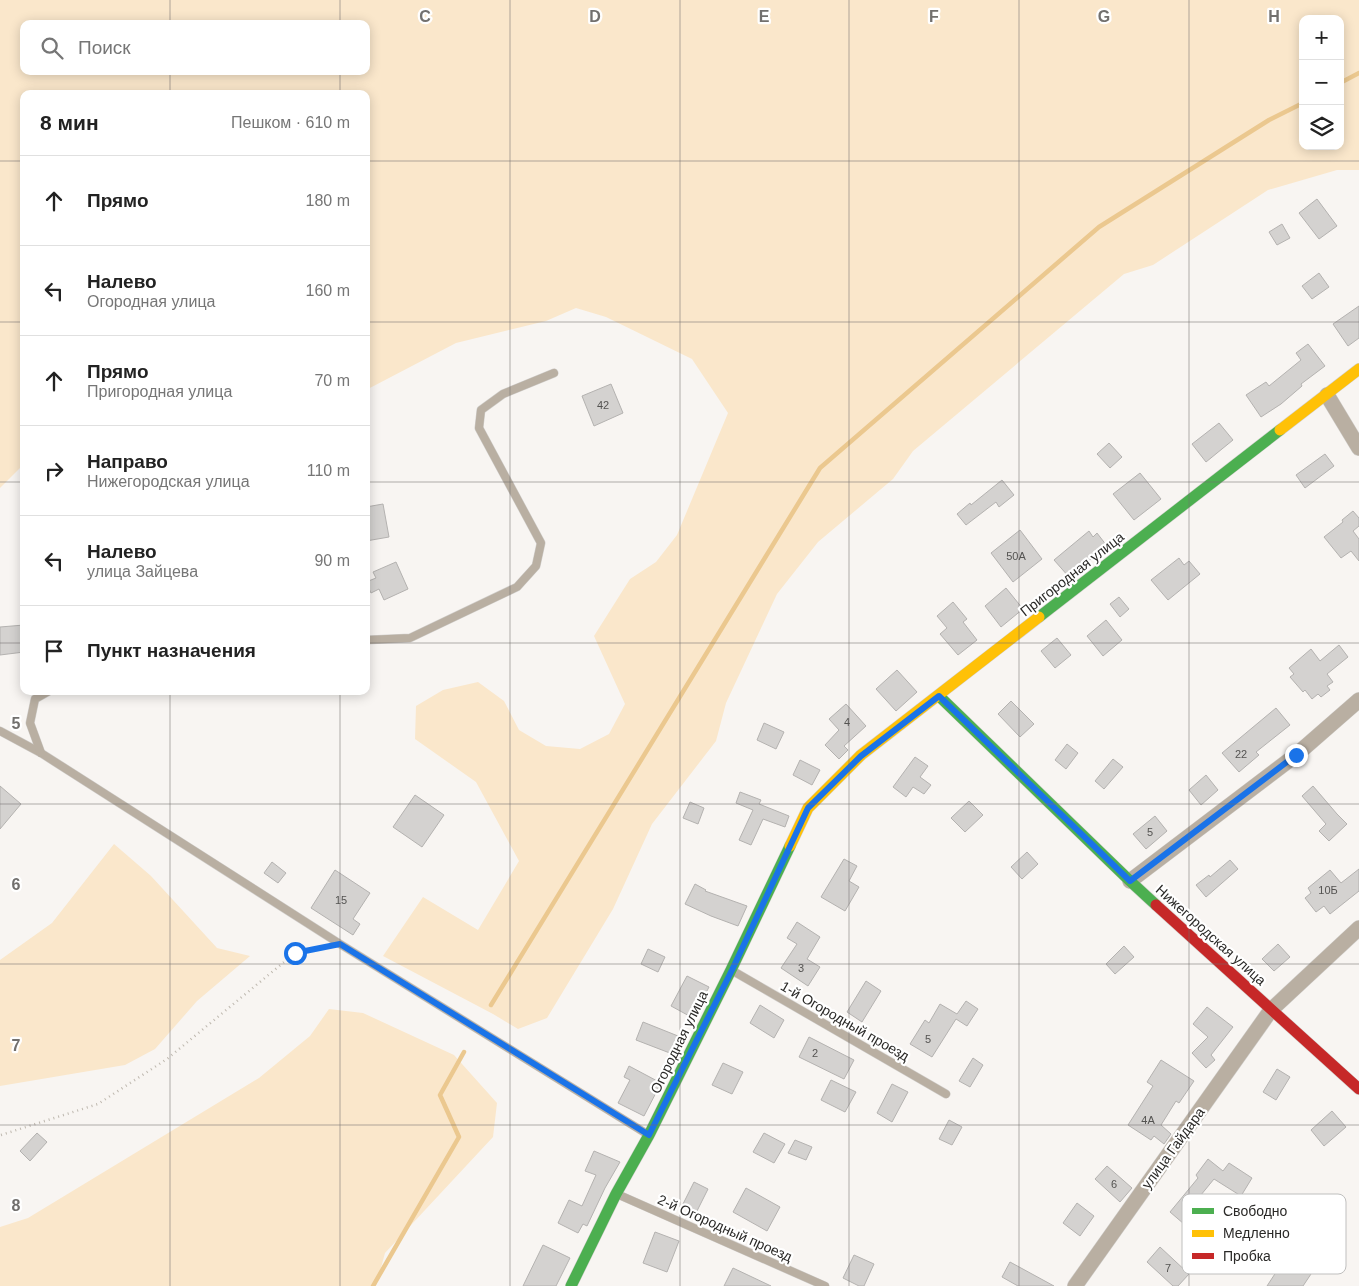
<!DOCTYPE html>
<html lang="ru">
<head>
<meta charset="utf-8">
<style>
  :root { --surface:#fff; --page:#f6f6f6; --text:#222; --muted:#767676; --line:#e0e0e0 }
  body { margin:0; font-family:Helvetica,sans-serif; background:var(--page); color:var(--text) }
  .controls { position:absolute; right:15px; top:15px; display:grid; overflow:hidden; border-radius:10px; box-shadow:0 2px 12px #0003 }
  .controls button { width:45px; height:45px; display:grid; place-items:center; padding:0; border:0; border-bottom:1px solid var(--line); background:var(--surface); color:var(--text); font:25px sans-serif }
  .stop { position:absolute; width:15px; height:15px; margin:-11px; border:4px solid #1a73e8; border-radius:50%; background:#fff }
  .stop.end { background:#1a73e8; border-color:#fff; box-shadow:0 1px 5px #0008 }
  .list { margin:0; padding:0; list-style:none }
  h2 { display:flex; justify-content:space-between; align-items:center; height:65px; margin:0; padding:0 20px; font-size:21px }
  h2 small { font-size:16px; font-weight:400; color:var(--muted) }
  .list li { display:grid; grid-template-columns:32px 1fr auto; gap:15px; align-items:center; box-sizing:border-box; height:90px; padding:0 20px; border-top:1px solid var(--line) }
  .list b { display:block; font-size:19px; white-space:nowrap }
  .list p { margin:0; font-size:16px; white-space:nowrap; color:var(--muted) }
  .list em { font-size:16px; font-style:normal; color:var(--muted) }
  .icon { flex:none; width:28px; height:28px; fill:none; stroke:currentColor; stroke-width:2; stroke-linecap:round; stroke-linejoin:round }
  .map { position:relative; flex:none; width:1359px; height:1286px; overflow:hidden }
  .search { position:absolute; background:var(--surface); box-shadow:0 2px 12px #0003; left:20px; top:20px; width:350px; height:55px; display:flex; align-items:center; gap:12px; box-sizing:border-box; padding:0 18px; border-radius:10px; color:var(--muted); font-size:19px }
  .panel { position:absolute; background:var(--surface); box-shadow:0 2px 12px #0003; left:20px; top:90px; width:350px; height:605px; border-radius:10px }
  .map>svg:first-child { display:block }
</style>
</head>
<body>
<div class="map">
<svg width="1359" height="1286" viewBox="0 0 1359 1286">
  <rect width="100%" height="100%" fill="#f8f5f2"/>
  <!-- green -->
  <g fill="#fae7cb" fill-rule="evenodd">
    <path d="M0,0H1359V170H1337L1268,190L1153,265L1124,274L913,451L893,479L818,542L777,594L726,703L716,741L652,824L613,909L547,1018L518,1029L493,1014L383,956L423,897L478,930L519,861L476,782L415,739L416,706L443,690L478,682L504,701L519,730L546,746L580,749L609,734L625,704L594,636L630,579L656,562L677,535L728,413L692,359L606,317L576,308L546,321L456,343L366,390V94H24V464L0,488ZM1303,19H1340V146H1303ZM24,24H366V71H24Z"/>
    <polygon points="114,844 151,876 217,948 250,956 197,1001 155,1049 125,1065 0,1086 0,960 52,923"/>
    <polygon points="329,1009 363,1013 454,1055 497,1103 493,1137 385,1253 376,1286 0,1286 0,1227 28,1218 259,1078 310,1036"/>
  </g>
  <g fill="none" stroke-linecap="round" stroke-linejoin="round">
    <!-- stream -->
    <g stroke="#ebc88f" stroke-width="4.5">
      <polyline points="1340,83 1359,73"/>
      <polyline points="491,1005 820,468 1099,227 1269,120 1303,103"/>
      <polyline points="373,1286 459,1137 440,1095 464,1052"/>
    </g>
  </g>
  <!-- building -->
  <g fill="#d4d2d0" stroke="#b4b2b0">
    <polygon points="1317,199 1337,226 1319,239 1299,213"/>
    <polygon points="1282,224 1290,238 1277,245 1269,232"/>
    <polygon points="1319,273 1329,287 1312,299 1302,286"/>
    <polygon points="1359,306 1359,338 1348,346 1333,324"/>
    <polygon points="1308,344 1325,366 1301,384 1302,386 1281,404 1261,417 1246,395 1266,382 1269,386 1301,360 1296,353"/>
    <polygon points="611,384 623,413 594,426 582,396"/>
    <polygon points="1219,423 1233,440 1206,462 1192,444"/>
    <polygon points="1109,443 1122,457 1110,468 1097,454"/>
    <polygon points="1325,454 1334,466 1305,488 1296,475"/>
    <polygon points="1140,473 1161,499 1134,520 1113,494"/>
    <polygon points="1002,480 1014,495 999,507 996,502 966,525 957,514 970,503 971,505"/>
    <polygon points="383,504 389,537 366,541 366,507"/>
    <polygon points="1353,511 1359,518 1359,526 1353,531 1359,539 1359,561 1351,551 1341,558 1324,537 1343,522 1342,520"/>
    <polygon points="1020,530 1042,559 1013,582 991,553"/>
    <polygon points="1089,531 1093,537 1097,533 1107,546 1069,577 1054,560"/>
    <polygon points="1179,558 1184,565 1189,561 1200,574 1168,600 1151,580"/>
    <polygon points="396,562 408,589 384,600 379,589 371,593 366,582 376,578 373,572"/>
    <polygon points="1006,588 1023,609 1001,627 985,606"/>
    <polygon points="1119,597 1129,609 1120,617 1110,604"/>
    <polygon points="953,602 967,619 963,622 977,640 958,655 940,634 947,628 937,616"/>
    <polygon points="1106,620 1122,640 1103,656 1087,636"/>
    <polygon points="24,625 24,652 0,655 0,627"/>
    <polygon points="1057,638 1071,655 1055,668 1041,651"/>
    <polygon points="1339,645 1348,657 1327,674 1333,682 1327,686 1330,690 1321,697 1318,694 1312,699 1305,690 1303,692 1290,677 1294,674 1289,668 1311,649 1320,661"/>
    <polygon points="897,670 917,692 896,711 876,689"/>
    <polygon points="1011,701 1034,724 1020,737 998,714"/>
    <polygon points="846,704 866,726 844,746 848,750 839,759 825,745 839,730 829,719"/>
    <polygon points="1276,708 1290,725 1256,752 1259,755 1239,772 1222,753"/>
    <polygon points="764,723 784,732 776,749 757,740"/>
    <polygon points="1067,744 1078,753 1066,769 1055,760"/>
    <polygon points="915,757 928,766 920,777 931,785 924,794 913,787 906,797 893,787"/>
    <polygon points="1113,759 1123,767 1104,789 1095,781"/>
    <polygon points="800,760 820,770 812,785 793,775"/>
    <polygon points="1206,775 1218,790 1201,805 1189,790"/>
    <polygon points="0,786 21,804 0,829"/>
    <polygon points="1313,786 1337,814 1347,824 1329,841 1319,831 1326,824 1302,796"/>
    <polygon points="740,792 761,800 759,804 789,816 785,827 763,819 751,845 739,840 753,810 736,803"/>
    <polygon points="415,795 444,815 422,847 393,827"/>
    <polygon points="969,801 983,815 965,832 951,818"/>
    <polygon points="690,802 704,808 698,824 683,818"/>
    <polygon points="1155,816 1167,831 1146,849 1133,834"/>
    <polygon points="1027,852 1038,864 1022,879 1011,867"/>
    <polygon points="844,859 857,866 849,881 859,887 845,911 821,897"/>
    <polygon points="1230,860 1238,869 1206,897 1196,885 1209,875 1210,877"/>
    <polygon points="272,862 286,873 278,883 264,873"/>
    <polygon points="1359,869 1359,891 1330,914 1324,906 1316,912 1305,898 1311,893 1308,888 1330,870 1341,883"/>
    <polygon points="335,870 370,893 353,919 360,924 353,935 311,908"/>
    <polygon points="695,884 706,890 705,891 747,906 738,926 711,916 685,904"/>
    <polygon points="797,922 820,937 807,959 820,967 808,986 781,968 797,944 787,938"/>
    <polygon points="1278,944 1290,957 1274,971 1262,959"/>
    <polygon points="1124,946 1134,957 1115,974 1106,964"/>
    <polygon points="648,949 665,957 658,972 641,964"/>
    <polygon points="687,976 709,987 693,1018 671,1006"/>
    <polygon points="866,981 881,991 862,1022 847,1012"/>
    <polygon points="966,1001 978,1009 967,1026 956,1019 932,1057 910,1044 925,1020 929,1023 940,1004 957,1014"/>
    <polygon points="760,1005 784,1020 774,1038 750,1023"/>
    <polygon points="1207,1007 1233,1027 1211,1055 1215,1060 1206,1068 1192,1053 1208,1037 1193,1024"/>
    <polygon points="643,1022 683,1038 675,1055 636,1040"/>
    <polygon points="809,1037 854,1060 844,1079 799,1057"/>
    <polygon points="973,1058 983,1065 970,1087 959,1081"/>
    <polygon points="1161,1060 1194,1081 1179,1103 1176,1101 1161,1125 1171,1134 1164,1144 1154,1136 1151,1140 1128,1125 1153,1086 1147,1082"/>
    <polygon points="723,1063 743,1072 732,1094 712,1085"/>
    <polygon points="629,1066 661,1083 644,1116 618,1103 630,1080 624,1077"/>
    <polygon points="1277,1069 1290,1077 1276,1100 1263,1092"/>
    <polygon points="831,1080 856,1092 845,1112 821,1100"/>
    <polygon points="892,1084 908,1092 892,1122 877,1113"/>
    <polygon points="1332,1111 1346,1127 1324,1146 1311,1130"/>
    <polygon points="949,1120 962,1127 952,1145 939,1139"/>
    <polygon points="37,1133 47,1142 30,1161 20,1151"/>
    <polygon points="764,1133 785,1144 774,1163 753,1152"/>
    <polygon points="795,1140 812,1147 806,1160 788,1153"/>
    <polygon points="594,1151 620,1162 605,1188 587,1226 583,1224 578,1233 558,1223 569,1200 582,1206 596,1175 585,1171"/>
    <polygon points="1208,1159 1223,1171 1229,1163 1252,1178 1241,1196 1214,1179 1196,1201 1210,1213 1203,1222 1192,1213 1184,1224 1170,1212 1198,1178 1196,1175"/>
    <polygon points="1107,1166 1132,1188 1120,1202 1095,1179"/>
    <polygon points="694,1182 708,1189 697,1211 683,1204"/>
    <polygon points="746,1188 780,1207 767,1231 733,1212"/>
    <polygon points="1077,1203 1094,1216 1080,1236 1063,1223"/>
    <polygon points="655,1232 679,1241 667,1272 643,1263"/>
    <polygon points="543,1245 570,1258 556,1286 523,1286"/>
    <polygon points="1160,1247 1189,1274 1178,1286 1173,1286 1147,1262"/>
    <polygon points="854,1255 874,1264 864,1286 859,1286 843,1278"/>
    <polygon points="1286,1257 1311,1274 1303,1286 1267,1286"/>
    <polygon points="1010,1262 1054,1286 1018,1286 1002,1277"/>
    <polygon points="733,1268 771,1286 724,1286"/>
  </g>
  <g fill="none" stroke-linecap="round" stroke-linejoin="round">
    <defs>
      <g id="lane">
        <polyline points="366,640 410,638 517,587 536,566 541,543 479,428 481,410 503,394 554,373"/>
        <polyline points="0,731 41,753 340,944 647,1134"/>
        <polyline points="41,753 30,723 35,699 49,691"/>
        <polyline points="733,971 946,1094"/>
        <polyline points="617,1194 825,1286"/>
      </g>
      <g id="street">
        <polyline points="1327,395 1359,448"/>
        <polyline points="1130,881 1296,755 1359,700"/>
        <polyline points="1075,1286 1271,1010 1359,928"/>
      </g>
      <g id="fast">
        <polyline points="1039,617 1280,430"/>
        <polyline points="939,696 1130,881 1156,905"/>
        <polyline points="571,1286 616,1194 649,1135 731,970 790,846"/>
      </g>
      <g id="slow">
        <polyline points="1280,430 1359,369"/>
        <polyline points="790,846 808,808 861,755 1039,617"/>
      </g>
      <polyline id="jam" points="1156,905 1359,1089"/>
    </defs>
    <!-- lane casing -->
    <use href="#lane" stroke="#d2d0ce" stroke-width="9"/>
    <!-- street casing -->
    <use href="#street" stroke="#d2d0ce" stroke-width="16"/>
    <!-- fast casing -->
    <use href="#fast" stroke="#d2d0ce" stroke-width="12"/>
    <!-- slow casing -->
    <use href="#slow" stroke="#d2d0ce" stroke-width="12"/>
    <!-- jam casing -->
    <use href="#jam" stroke="#d2d0ce" stroke-width="12"/>
    <!-- path -->
    <polyline stroke="#beb8af" stroke-width="2.5" stroke-dasharray="1 4" stroke-linecap="butt" points="1,1135 98,1104 167,1059 295,953 323,947"/>
    <!-- lane -->
    <use href="#lane" stroke="#b9afa2" stroke-width="8"/>
    <!-- street -->
    <use href="#street" stroke="#b9afa2" stroke-width="15"/>
    <!-- fast -->
    <use href="#fast" stroke="#4caf50" stroke-width="11"/>
    <!-- slow -->
    <use href="#slow" stroke="#ffc107" stroke-width="11"/>
    <!-- jam -->
    <use href="#jam" stroke="#c62828" stroke-width="11"/>
  </g>
  <g fill="none" stroke-linecap="round" stroke-linejoin="round">
    <!-- route -->
    <polyline stroke="#1a73e8" stroke-width="6" points="295,953 340,944 649,1135 732,970 808,808 861,756 939,696 1130,881 1296,755"/>
  </g>
  <!-- grid -->
  <path fill="none" stroke="#72706e" stroke-width="1" stroke-opacity="0.55" d="M170,0V24M340,0V24M510,0V1286M680,0V1286M849,0V1286M1019,0V1286M1189,0V1286M170,71V94M340,71V94M0,161H24M366,161H1359M0,322H24M366,322H1359M0,482H24M366,482H1359M0,643H24M366,643H1359M170,691V1286M340,691V1286M0,804H1359M0,964H1359M0,1125H1359"/>
  <g text-anchor="middle" dominant-baseline="central" stroke-width="4.5" stroke-linejoin="round" paint-order="stroke">
    <!-- number labels -->
    <g font-size="11" fill="#545351">
      <text x="603" y="405">42</text>
      <text x="1016" y="556">50А</text>
      <text x="847" y="722">4</text>
      <text x="1241" y="754">22</text>
      <text x="1150" y="832">5</text>
      <text x="1328" y="890">10Б</text>
      <text x="341" y="900">15</text>
      <text x="801" y="968">3</text>
      <text x="928" y="1039">5</text>
      <text x="815" y="1053">2</text>
      <text x="1148" y="1120">4А</text>
      <text x="1114" y="1184">6</text>
      <text x="1168" y="1268">7</text>
    </g>
    <!-- street labels -->
    <g font-size="14" fill="#2a2927" stroke="#fff">
      <text transform="translate(1072 574) rotate(-38)">Пригородная улица</text>
      <text transform="translate(1211 935) rotate(42)">Нижегородская улица</text>
      <text transform="translate(845 1021) rotate(30)">1-й Огородный проезд</text>
      <text transform="translate(679 1042) rotate(-64)">Огородная улица</text>
      <text transform="translate(1173 1148) rotate(-54)">улица Гайдара</text>
      <text transform="translate(725 1228) rotate(24)">2-й Огородный проезд</text>
    </g>
  </g>
  <!-- legend -->
  <rect x="1182" y="1194" width="164" height="80" rx="8" fill="#fff" stroke="#bfbfbe" stroke-width="1"/>
  <rect x="1192" y="1208" width="22" height="6" fill="#4caf50"/>
  <rect x="1192" y="1230" width="22" height="7" fill="#ffc107"/>
  <rect x="1192" y="1253" width="22" height="6" fill="#c62828"/>
  <g font-size="14" fill="#2a2927">
    <text x="1223" y="1216">Свободно</text>
    <text x="1223" y="1238">Медленно</text>
    <text x="1223" y="1261">Пробка</text>
  </g>
  <g font-size="16" text-anchor="middle" font-weight="bold" fill="#72706e" stroke="#fff" stroke-width="4.5" stroke-linejoin="round" paint-order="stroke">
    <text x="425" y="22">C</text>
    <text x="595" y="22">D</text>
    <text x="764" y="22">E</text>
    <text x="934" y="22">F</text>
    <text x="1104" y="22">G</text>
    <text x="1274" y="22">H</text>
    <text x="16" y="729">5</text>
    <text x="16" y="890">6</text>
    <text x="16" y="1051">7</text>
    <text x="16" y="1211">8</text>
  </g>
</svg>
<div class="controls">
<button>+</button>
<button>−</button>
<button><svg class="icon" aria-label="layers" viewBox="0 0 24 24"><path d="M12 4l9 5-9 5-9-5zM3 14l9 5 9-5"/></svg></button>
</div>
<div class="stop" style="left:295px;top:953px"></div>
<div class="stop end" style="left:1296px;top:755px"></div>
<div class="search"><svg class="icon" aria-label="search" viewBox="0 0 24 24"><circle cx="10" cy="10" r="6"/><path d="M15 15l6 6"/></svg>Поиск</div>
<section class="panel">
<h2>8 мин<small>Пешком · 610 m</small></h2>
<ul class="list">
<li><svg class="icon" aria-label="ahead" viewBox="0 0 24 24"><path d="M12 20V5M6 11l6-6 6 6"/></svg><div><b>Прямо</b></div><em>180 m</em></li>
<li><svg class="icon" aria-label="left" viewBox="0 0 24 24"><path d="M17 20v-9H6M10 6l-5 5 5 5"/></svg><div><b>Налево</b><p>Огородная улица</p></div><em>160 m</em></li>
<li><svg class="icon" aria-label="ahead" viewBox="0 0 24 24"><path d="M12 20V5M6 11l6-6 6 6"/></svg><div><b>Прямо</b><p>Пригородная улица</p></div><em>70 m</em></li>
<li><svg class="icon" aria-label="right" viewBox="0 0 24 24"><path d="M7 20v-9h11M14 6l5 5-5 5"/></svg><div><b>Направо</b><p>Нижегородская улица</p></div><em>110 m</em></li>
<li><svg class="icon" aria-label="left" viewBox="0 0 24 24"><path d="M17 20v-9H6M10 6l-5 5 5 5"/></svg><div><b>Налево</b><p>улица Зайцева</p></div><em>90 m</em></li>
<li><svg class="icon" aria-label="arrive" viewBox="0 0 24 24"><path d="M6 21V4h12l-3 4 3 4H6"/></svg><div><b>Пункт назначения</b></div></li>
</ul>
</section>
</div>
</body>
</html>
